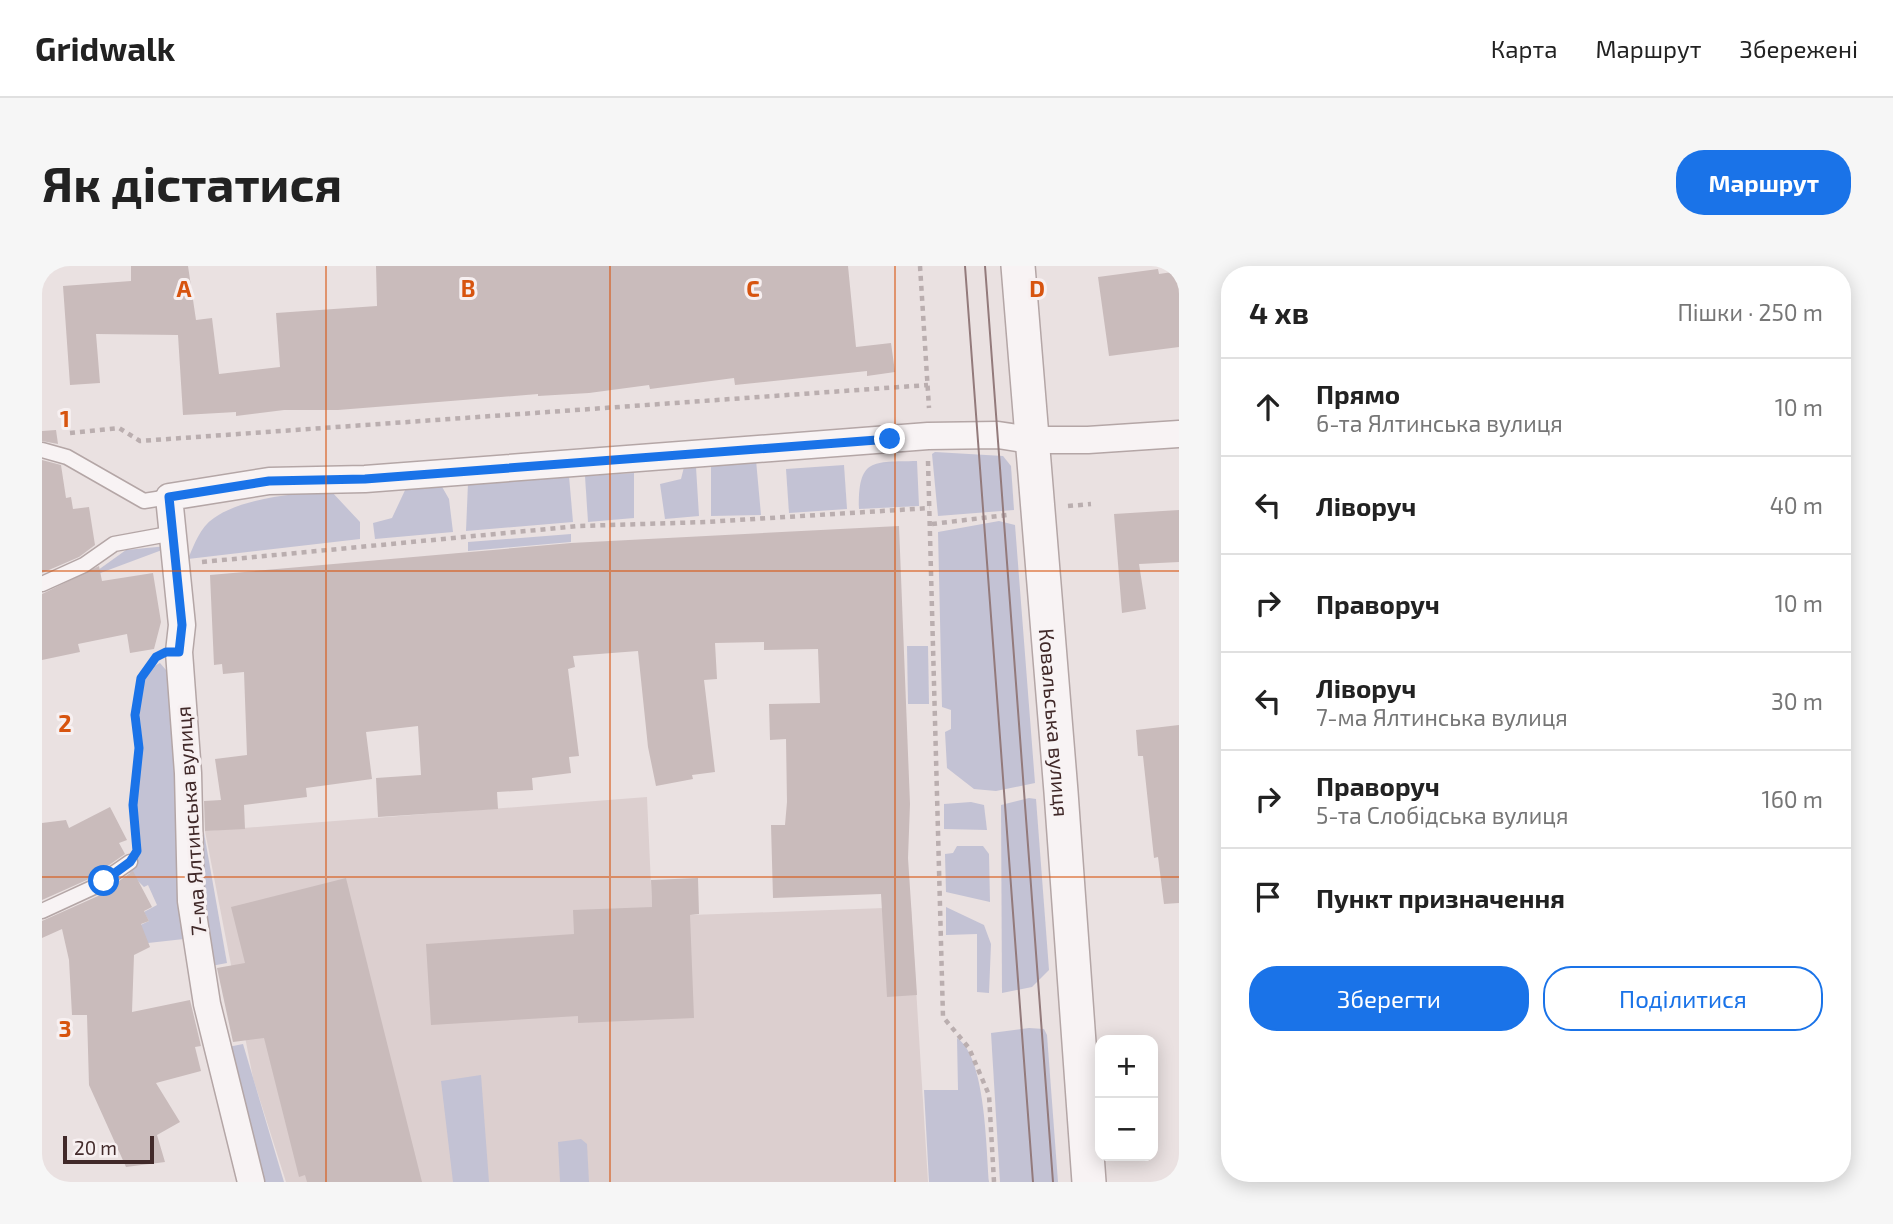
<!DOCTYPE html>
<html lang="uk">
<head>
<meta charset="utf-8">
<style>
  :root { --surface:#fff; --page:#f6f6f6; --text:#222; --muted:#767676; --line:#e0e0e0; --accent:#1a73e8 }
  body { margin:0; font-family:"Exo 2",sans-serif; background:var(--page); color:var(--text) }
  .controls { position:absolute; right:21px; bottom:21px; display:grid; overflow:hidden; border-radius:14px; box-shadow:0 4px 18px #0003 }
  .controls button { width:63px; height:63px; display:grid; place-items:center; padding:0; border:0; border-bottom:2px solid var(--line); background:var(--surface); color:var(--text); font:35px sans-serif }
  .scale { position:absolute; left:21px; bottom:18px; width:91px; box-sizing:border-box; padding-left:7px; border:4px solid #412929; border-top:0; font-size:19px; line-height:24px; white-space:nowrap; color:#412929; -webkit-text-stroke:5px #f7f0f1; paint-order:stroke }
  .stop { position:absolute; width:21px; height:21px; margin:-16px; border:5px solid #1a73e8; border-radius:50%; background:#fff }
  .stop.end { background:#1a73e8; border-color:#fff; box-shadow:0 2px 7px #0008 }
  .list { margin:0; padding:0; list-style:none }
  h2 { display:flex; justify-content:space-between; align-items:center; height:91px; margin:0; padding:0 28px; font-size:30px }
  h2 small { font-size:23px; font-weight:400; color:var(--muted) }
  .list li { display:grid; grid-template-columns:46px 1fr auto; gap:21px; align-items:center; box-sizing:border-box; height:98px; padding:0 28px; border-top:2px solid var(--line) }
  .list b { display:block; font-size:26px; white-space:nowrap }
  .list p { margin:0; font-size:23px; white-space:nowrap; color:var(--muted) }
  .list em { font-size:23px; font-style:normal; color:var(--muted) }
  .actions { display:flex; gap:14px; padding:21px 28px }
  .actions a { flex:1; padding:16px 0; border:2px solid var(--accent); border-radius:28px; text-align:center; font-size:24px; color:var(--accent) }
  .actions .main { background:var(--accent); color:#fff }
  .icon { flex:none; width:38px; height:38px; fill:none; stroke:currentColor; stroke-width:2; stroke-linecap:round; stroke-linejoin:round }
  .map { position:relative; flex:none; width:1137px; height:916px; overflow:hidden; border-radius:28px }
  header { display:flex; align-items:center; gap:42px; box-sizing:border-box; height:98px; padding:0 35px; background:var(--surface); border-bottom:2px solid var(--line) }
  header strong { font-size:33px }
  nav { display:flex; gap:38px; margin-inline-start:auto; font-size:24px }
  .intro { display:flex; align-items:center; justify-content:space-between; box-sizing:border-box; height:168px; padding:0 42px }
  h1 { margin:0; font-size:49px }
  .button { padding:18px 32px; border-radius:28px; background:var(--accent); color:#fff; font-size:24px; font-weight:700 }
  main { display:flex; gap:42px; padding:0 42px }
  aside { flex:1; background:var(--surface); border-radius:28px; box-shadow:0 4px 18px #0003 }
  .map>svg:first-child { display:block }
</style>
</head>
<body>
<header>
<strong>Gridwalk</strong>
<nav><a>Карта</a><a>Маршрут</a><a>Збережені</a></nav>
</header>
<div class="intro"><h1>Як дістатися</h1><a class="button">Маршрут</a></div>
<main>
<div class="map">
<svg width="1137" height="916" viewBox="0 0 1137 916">
  <rect width="100%" height="100%" fill="#eae1e1"/>
  <!-- built -->
  <polygon fill="#dccfcf" points="605,531 610,641 649,649 869,641 886,916 244,916 211,812 163,565"/>
  <!-- green -->
  <g fill="#c3c2d4">
    <polygon points="893,186 961,190 969,200 972,244 896,250 890,188"/>
    <polygon points="714,194 719,249 669,250 669,200"/>
    <path d="M875,195L877,240L817,243C816,192 830,196 875,195Z"/>
    <polygon points="802,199 805,243 747,247 744,203"/>
    <polygon points="642,201 654,201 657,250 623,253 618,218 639,213"/>
    <polygon points="592,207 592,252 546,256 543,210"/>
    <polygon points="527,210 531,256 424,265 426,217"/>
    <polygon points="399,219 407,233 411,266 333,273 331,257 350,252 365,220"/>
    <path d="M289,225L318,256V273L146,293C152,279 158,261 172,252C200,232 255,227 289,225Z"/>
    <polygon points="957,255 973,259 993,517 954,525 932,523 905,502 903,466 909,463 909,444 900,441 896,266"/>
    <polygon points="529,268 529,276 426,285 426,276"/>
    <polygon points="125,280 120,284 45,312 84,284"/>
    <polygon points="865,380 886,380 887,438 866,438"/>
    <path d="M118,397L124,404L138,466L142,673L106,677L90,663L107,655L102,646L115,639L106,619L102,621L87,606C106,583 92,556 93,529C94,514 99,500 100,486C101,461 87,411 118,397Z"/>
    <polygon points="987,532 994,533 1007,704 990,721 960,727 959,539"/>
    <polygon points="929,536 942,539 945,564 902,563 902,538"/>
    <polygon points="156,567 162,567 185,697 164,701"/>
    <polygon points="915,580 941,580 947,588 948,636 904,626 903,588 911,587"/>
    <polygon points="904,641 942,659 949,678 947,727 935,726 935,668 904,669"/>
    <polygon points="987,762 1002,763 1005,769 1016,916 958,916 949,767"/>
    <path d="M915,772C944,791 944,883 947,916H887L882,824H916Z"/>
    <polygon points="201,778 242,916 215,916 181,782"/>
    <polygon points="439,809 447,916 411,916 399,815"/>
    <polygon points="539,873 545,878 547,916 518,916 516,876"/>
  </g>
  <!-- building -->
  <g fill="#c9bbbb">
    <polygon points="89,0 146,0 154,54 170,52 177,108 238,101 234,47 335,40 334,0 806,0 814,81 849,77 853,106 825,110 825,105 693,119 692,112 608,123 607,119 547,127 496,130 496,128 296,144 242,144 194,150 194,146 141,149 136,69 54,68 58,117 28,119 21,20 89,15"/>
    <polygon points="1116,3 1117,8 1137,5 1137,81 1067,90 1056,11"/>
    <polygon points="14,164 16,178 0,175 0,165"/>
    <polygon points="0,194 19,199 24,232 29,231 31,243 47,241 53,279 37,291 0,307"/>
    <polygon points="1137,244 1137,296 1097,298 1104,343 1080,347 1072,248"/>
    <polygon points="857,260 868,538 866,592 875,729 845,731 839,628 731,632 729,559 743,559 745,536 744,473 728,474 727,438 778,437 776,383 722,384 722,376 673,377 675,413 662,414 673,506 650,509 651,513 614,520 606,481 596,385 531,390 533,401 526,403 537,490 527,491 529,507 490,512 491,524 455,526 456,543 336,551 334,512 379,509 376,460 324,466 330,513 264,522 265,531 202,539 203,563 163,565 162,535 179,534 173,493 205,489 202,406 181,408 180,398 172,399 168,309 529,277"/>
    <polygon points="57,300 60,315 111,307 119,356 112,383 88,387 85,368 36,378 38,386 0,394 0,328"/>
    <polygon points="1137,459 1137,637 1122,638 1116,591 1112,592 1101,490 1096,490 1094,464"/>
    <polygon points="68,541 85,574 77,577 83,588 47,613 0,634 0,557 24,554 27,562"/>
    <polygon points="91,605 110,641 102,645 107,655 99,658 108,681 92,689 90,746 148,734 159,780 153,781 159,805 114,817 138,856 115,869 123,896 84,901 47,819 45,749 30,749 27,694 20,663 0,672 0,655 56,630"/>
    <polygon points="304,612 338,749 380,916 265,916 263,909 257,911 222,772 191,776 175,702 203,697 189,641"/>
    <polygon points="656,612 657,648 648,649 652,752 536,757 536,750 389,759 384,678 532,668 531,644 610,641 609,614"/>
  </g>
  <g fill="none" stroke-linecap="round" stroke-linejoin="round">
    <defs>
      <g id="service">
        <polyline points="0,184 25,191 102,235 127,231"/>
        <polyline points="0,318 42,299 72,278 132,267"/>
        <polyline points="0,645 52,621 88,596"/>
      </g>
      <polyline id="minor" points="209,916 165,738 149,635 146,507 137,386 140,359 127,231 227,215 323,213 886,170 956,169 989,174 1046,174 1137,168"/>
      <g id="tertiary">
        <path id="s1" d="M976,0L1019,526L1047,916"/>
      </g>
    </defs>
    <!-- service casing -->
    <use href="#service" stroke="#b4a6a6" stroke-width="17"/>
    <!-- minor casing -->
    <use href="#minor" stroke="#b4a6a6" stroke-width="29"/>
    <!-- tertiary casing -->
    <use href="#tertiary" stroke="#b4a6a6" stroke-width="36"/>
    <!-- path -->
    <g stroke="#baaeaf" stroke-width="4.5" stroke-dasharray="5 5" stroke-linecap="butt">
      <polyline points="878,0 887,142"/>
      <polyline points="28,167 77,162 98,175 886,119"/>
      <polyline points="886,195 901,751 927,782 947,829 952,916"/>
      <polyline points="1026,240 1049,238"/>
      <polyline points="890,258 965,249"/>
      <polyline points="160,296 537,260 664,256 888,242"/>
      <polyline points="94,576 91,539 97,482 93,449 99,412 109,397"/>
    </g>
    <!-- service -->
    <use href="#service" stroke="#f8f3f4" stroke-width="14"/>
    <!-- minor -->
    <use href="#minor" stroke="#f8f3f4" stroke-width="26"/>
    <!-- tertiary -->
    <use href="#tertiary" stroke="#f8f3f4" stroke-width="33"/>
    <!-- tram -->
    <g stroke="#937a7b" stroke-width="2">
      <polyline points="923,0 991,916"/>
      <polyline points="943,0 1011,916"/>
    </g>
  </g>
  <g fill="none" stroke-linecap="round" stroke-linejoin="round">
    <!-- route -->
    <polyline stroke="#1a73e8" stroke-width="9" points="62,615 88,596 95,585 91,539 97,482 93,449 99,412 114,391 124,386 137,386 140,359 127,231 227,215 323,213 848,173"/>
  </g>
  <!-- grid -->
  <path fill="none" stroke="#d7540f" stroke-width="2" stroke-opacity="0.55" d="M284,0V916M568,0V916M853,0V916M0,305H1137M0,611H1137"/>
  <g text-anchor="middle" dominant-baseline="central" stroke-width="6" stroke-linejoin="round" paint-order="stroke">
    <!-- street labels -->
    <g font-size="21" fill="#412929" stroke="#f7f0f1">
      <text stroke="none"><textPath href="#s1" startOffset="458">Ковальська вулиця</textPath></text>
      <text transform="translate(148 555) rotate(-94)">7-ма Ялтинська вулиця</text>
    </g>
  </g>
  <g font-size="23" text-anchor="middle" font-weight="bold" fill="#d7540f" stroke="#f7f0f1" stroke-width="6" stroke-linejoin="round" paint-order="stroke">
    <text x="142" y="31">A</text>
    <text x="426" y="31">B</text>
    <text x="711" y="31">C</text>
    <text x="995" y="31">D</text>
    <text x="23" y="161">1</text>
    <text x="23" y="466">2</text>
    <text x="23" y="771">3</text>
  </g>
</svg>
<div class="controls">
<button>+</button>
<button>−</button>
</div>
<div class="scale">20 m</div>
<div class="stop" style="left:62px;top:615px"></div>
<div class="stop end" style="left:848px;top:173px"></div>
</div>
<aside>
<h2>4 хв<small>Пішки · 250 m</small></h2>
<ul class="list">
<li><svg class="icon" aria-label="ahead" viewBox="0 0 24 24"><path d="M12 20V5M6 11l6-6 6 6"/></svg><div><b>Прямо</b><p>6-та Ялтинська вулиця</p></div><em>10 m</em></li>
<li><svg class="icon" aria-label="left" viewBox="0 0 24 24"><path d="M17 20v-9H6M10 6l-5 5 5 5"/></svg><div><b>Ліворуч</b></div><em>40 m</em></li>
<li><svg class="icon" aria-label="right" viewBox="0 0 24 24"><path d="M7 20v-9h11M14 6l5 5-5 5"/></svg><div><b>Праворуч</b></div><em>10 m</em></li>
<li><svg class="icon" aria-label="left" viewBox="0 0 24 24"><path d="M17 20v-9H6M10 6l-5 5 5 5"/></svg><div><b>Ліворуч</b><p>7-ма Ялтинська вулиця</p></div><em>30 m</em></li>
<li><svg class="icon" aria-label="right" viewBox="0 0 24 24"><path d="M7 20v-9h11M14 6l5 5-5 5"/></svg><div><b>Праворуч</b><p>5-та Слобідська вулиця</p></div><em>160 m</em></li>
<li><svg class="icon" aria-label="arrive" viewBox="0 0 24 24"><path d="M6 21V4h12l-3 4 3 4H6"/></svg><div><b>Пункт призначення</b></div></li>
</ul>
<div class="actions"><a class="main">Зберегти</a><a>Поділитися</a></div>
</aside>
</main>
</body>
</html>
